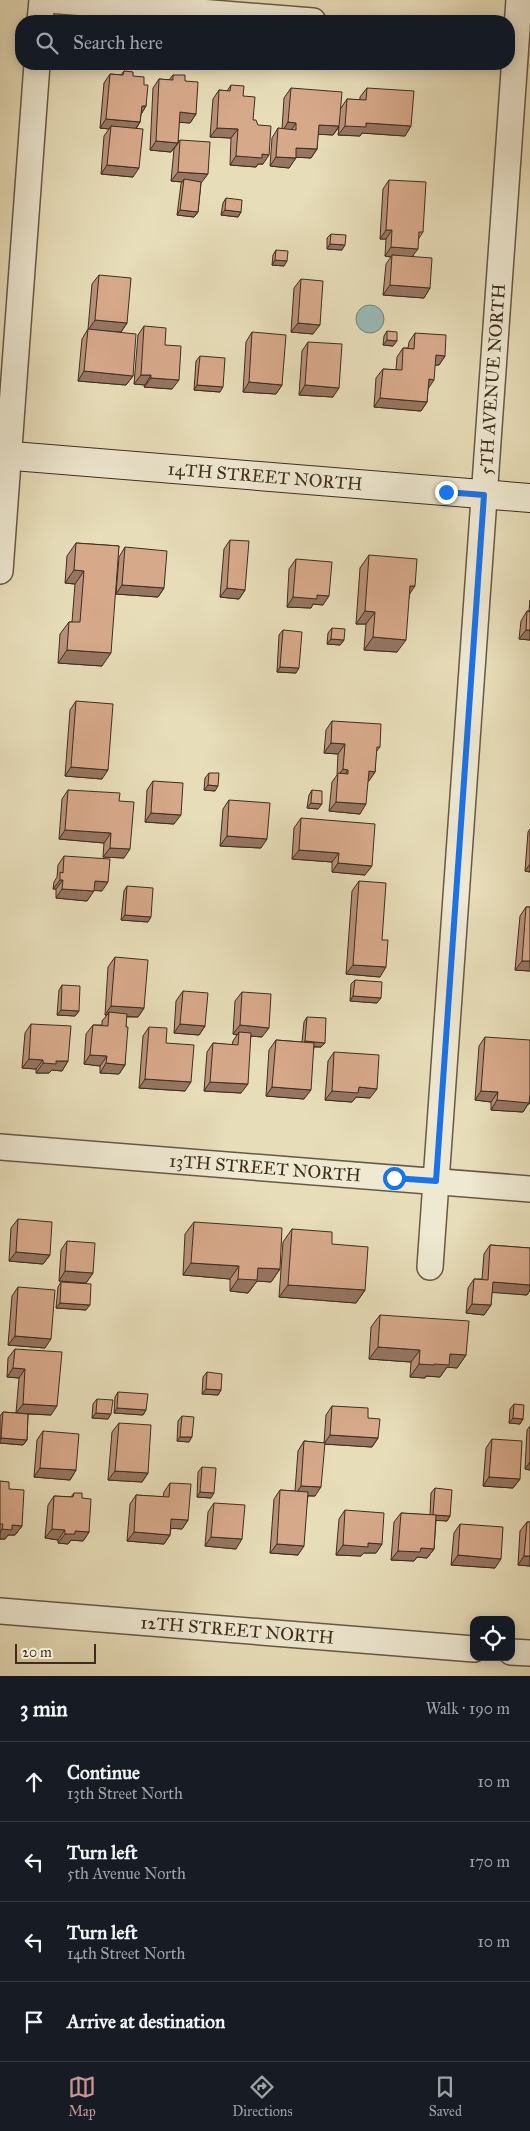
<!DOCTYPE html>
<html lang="en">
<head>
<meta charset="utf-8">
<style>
  :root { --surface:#171b24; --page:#20242c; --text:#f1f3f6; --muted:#9ea1a6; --line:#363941; --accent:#c59692 }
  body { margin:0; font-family:"IM FELL Great Primer",serif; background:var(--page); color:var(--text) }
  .controls { position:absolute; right:15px; bottom:15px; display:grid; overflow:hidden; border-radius:10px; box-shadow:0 2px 12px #0003 }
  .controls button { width:45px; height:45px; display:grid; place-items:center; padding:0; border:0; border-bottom:1px solid var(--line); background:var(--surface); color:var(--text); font:25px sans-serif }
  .scale { position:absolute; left:15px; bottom:12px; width:81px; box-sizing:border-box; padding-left:5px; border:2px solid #3e2d1d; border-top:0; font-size:14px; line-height:18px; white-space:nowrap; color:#3e2d1d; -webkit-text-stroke:4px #efe9d2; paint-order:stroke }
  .stop { position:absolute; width:15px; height:15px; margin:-11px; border:4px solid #1a73e8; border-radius:50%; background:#fff }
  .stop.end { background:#1a73e8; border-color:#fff; box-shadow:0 1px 5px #0008 }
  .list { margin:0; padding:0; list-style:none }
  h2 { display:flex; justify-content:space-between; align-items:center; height:65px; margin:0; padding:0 20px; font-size:21px }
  h2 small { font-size:16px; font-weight:400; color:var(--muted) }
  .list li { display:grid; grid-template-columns:32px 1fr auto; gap:15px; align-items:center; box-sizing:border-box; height:80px; padding:0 20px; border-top:1px solid var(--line) }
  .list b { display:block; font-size:19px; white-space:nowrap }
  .list p { margin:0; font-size:16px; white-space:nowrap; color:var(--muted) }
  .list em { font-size:16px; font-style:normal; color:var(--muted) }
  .icon { flex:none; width:28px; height:28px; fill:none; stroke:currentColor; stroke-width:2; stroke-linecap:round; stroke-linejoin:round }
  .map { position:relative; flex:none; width:530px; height:1676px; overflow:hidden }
  .search { position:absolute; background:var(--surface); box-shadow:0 2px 12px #0003; left:15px; right:15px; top:15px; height:55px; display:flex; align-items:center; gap:12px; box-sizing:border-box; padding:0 18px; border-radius:20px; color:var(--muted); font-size:19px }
  .sheet { height:385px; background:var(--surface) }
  nav { display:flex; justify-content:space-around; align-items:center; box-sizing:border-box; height:70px; border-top:1px solid var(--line); background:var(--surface); font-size:14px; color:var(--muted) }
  nav a { display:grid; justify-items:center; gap:2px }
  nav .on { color:var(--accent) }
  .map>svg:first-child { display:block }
</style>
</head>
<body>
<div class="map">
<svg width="530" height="1676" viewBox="0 0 530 1676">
  <rect width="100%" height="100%" fill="#e7ddb9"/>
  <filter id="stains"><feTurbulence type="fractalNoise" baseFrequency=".004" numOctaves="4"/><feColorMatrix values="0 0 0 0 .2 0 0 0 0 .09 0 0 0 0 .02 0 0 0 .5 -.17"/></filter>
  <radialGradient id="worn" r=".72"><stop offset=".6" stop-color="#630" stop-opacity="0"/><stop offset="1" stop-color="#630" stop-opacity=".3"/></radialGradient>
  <!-- water -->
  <circle fill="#9abab8" stroke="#75827a" cx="370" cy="319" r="14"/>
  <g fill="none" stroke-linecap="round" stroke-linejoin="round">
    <defs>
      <g id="street">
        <polyline points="48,0 313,21"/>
        <polyline points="40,21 42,0"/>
        <polyline points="0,571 37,64"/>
        <path id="s1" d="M0,1147L530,1189"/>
        <path id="s2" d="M430,1267L519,0"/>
        <path id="s3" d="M0,1611L474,1649"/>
        <polyline points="511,1652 530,1653"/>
      </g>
      <g id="secondary">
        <path id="s4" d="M0,455L530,498"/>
      </g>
    </defs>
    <!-- street casing -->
    <use href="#street" stroke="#685944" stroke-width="28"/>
    <!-- secondary casing -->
    <use href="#secondary" stroke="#3e2d1d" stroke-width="30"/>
    <!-- street -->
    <use href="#street" stroke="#efe9d2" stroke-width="25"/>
    <!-- secondary -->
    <use href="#secondary" stroke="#efe9d2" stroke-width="28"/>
  </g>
  <!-- wall -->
  <g fill="#b99178" stroke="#3e2d1d">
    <polygon points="124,71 133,76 144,85 146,106 141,114 140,122 136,129 133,177 101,174 104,136 109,129 100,128 104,83 110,74 121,75"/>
    <polygon points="173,75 185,81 196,114 190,123 179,122 178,143 171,152 150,150 153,88 159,79 169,80"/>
    <polygon points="231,85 243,96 253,120 263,164 258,164 256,167 230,165 231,138 210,137 213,99 219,90 227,91"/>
    <polygon points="291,88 341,108 347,99 360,100 360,97 367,88 411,126 405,136 362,133 360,136 338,135 339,127 333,135 318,134 317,149 311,158 296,157 289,168 270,166 272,138 278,128 282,129 284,98"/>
    <polygon points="180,140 201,183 198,212 194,217 177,215 181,184 182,182 171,181 174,149"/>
    <polygon points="389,180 423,232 419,238 413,256 430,288 424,298 383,295 386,264 391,257 385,256 386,239 380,239 383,189"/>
    <polygon points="226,198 241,212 238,217 221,215 223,203"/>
    <polygon points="331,234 342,250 327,249 327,238"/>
    <polygon points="276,250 284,266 272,265 273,255"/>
    <polygon points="99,275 127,323 121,332 133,376 126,385 78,381 82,339 88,329 92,284"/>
    <polygon points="301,279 313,334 291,332 294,288"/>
    <polygon points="144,326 165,345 172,389 144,387 145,385 134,384 138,335"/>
    <polygon points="387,331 393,346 383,345 384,336"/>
    <polygon points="252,332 282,385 276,394 243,392 246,342"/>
    <polygon points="415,333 445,356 439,365 435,365 428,389 427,402 421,411 374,407 376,378 383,369 396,370 397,357 403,348 408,348 409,342"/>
    <polygon points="308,342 333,397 299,395 302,351"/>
    <polygon points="200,356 220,392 194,390 196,361"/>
    <polygon points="230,540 245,590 239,599 220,597 224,549"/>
    <polygon points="76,543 119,546 102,666 58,663 60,634 69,622 72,622 75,584 65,583 67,556"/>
    <polygon points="125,547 164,588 158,597 116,594 119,557"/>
    <polygon points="369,555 410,593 397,652 364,650 366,624 356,624 360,568"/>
    <polygon points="296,559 323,605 313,604 311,608 287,607 289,569"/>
    <polygon points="530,600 530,640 519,639 521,621 527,611 529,611"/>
    <polygon points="332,628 344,640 340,645 327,644 328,633"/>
    <polygon points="283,630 296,673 277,672 279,635"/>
    <polygon points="76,701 102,779 65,776 70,710"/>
    <polygon points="332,721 380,747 376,752 375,772 368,781 360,814 329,811 332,782 337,775 338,754 324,753 326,730"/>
    <polygon points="209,773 215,791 204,790 205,778"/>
    <polygon points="153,781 174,824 145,822 147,790"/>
    <polygon points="68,790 119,801 124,858 103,857 104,843 59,839 62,799"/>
    <polygon points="312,790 318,809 307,808 309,795"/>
    <polygon points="229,800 261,848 220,846 223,809"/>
    <polygon points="301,818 365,875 332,872 332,862 292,859 294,828"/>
    <polygon points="530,829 530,872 525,871 528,832"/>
    <polygon points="64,856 102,891 94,890 87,901 56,898 56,889 53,889 54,882 57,877 58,865"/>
    <polygon points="359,881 380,977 346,974 352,891"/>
    <polygon points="127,886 148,922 121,920 124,891"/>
    <polygon points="526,907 530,907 530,971 515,970 520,916"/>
    <polygon points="115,957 144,1008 138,1017 126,1017 125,1065 119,1074 100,1073 100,1066 84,1064 86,1034 93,1025 102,1025 102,1021 107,1015 105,1015 108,967"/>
    <polygon points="355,980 377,1003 350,1001 351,984"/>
    <polygon points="62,985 79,1011 75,1016 57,1015 59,990"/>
    <polygon points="183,991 205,1026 199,1035 174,1033 176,1001"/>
    <polygon points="242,992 262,1037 251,1036 241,1093 204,1091 207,1052 213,1043 232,1045 233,1041 237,1035 233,1034 235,1001"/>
    <polygon points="307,1017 325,1043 321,1047 314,1047 304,1099 266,1096 269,1050 276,1040 302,1042 304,1022"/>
    <polygon points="31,1024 68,1061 62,1071 52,1070 49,1073 36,1073 36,1069 22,1068 25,1033"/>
    <polygon points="149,1027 166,1043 185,1091 139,1088 143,1036"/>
    <polygon points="485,1037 529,1104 528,1104 523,1112 491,1110 491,1102 475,1100 479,1046"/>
    <polygon points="334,1052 370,1098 356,1097 352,1102 325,1100 328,1061"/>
    <polygon points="18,1219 50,1255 43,1264 9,1261 11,1228"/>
    <polygon points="194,1222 280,1269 271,1282 257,1281 248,1293 230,1291 230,1279 183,1275 185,1234"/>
    <polygon points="292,1229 332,1244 365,1290 356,1303 279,1297 283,1242"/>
    <polygon points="67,1241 93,1273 86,1283 59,1281 61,1250"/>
    <polygon points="490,1245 530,1248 530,1290 527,1295 492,1292 491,1305 484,1315 466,1313 468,1288 474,1279 482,1279 484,1254"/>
    <polygon points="61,1282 86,1310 56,1308 58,1287"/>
    <polygon points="18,1287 45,1348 8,1345 12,1296"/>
    <polygon points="380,1315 466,1355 457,1368 447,1367 440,1377 426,1376 425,1378 410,1377 411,1362 369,1359 371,1327"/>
    <polygon points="15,1349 51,1415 28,1414 27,1440 23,1445 0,1443 0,1416 3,1412 16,1413 19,1378 7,1377 8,1358"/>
    <polygon points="207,1372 221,1390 218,1395 202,1394 203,1377"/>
    <polygon points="118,1392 146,1410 143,1415 114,1413 115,1397"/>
    <polygon points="97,1399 108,1419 92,1418 93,1404"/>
    <polygon points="514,1404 523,1419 520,1424 509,1423 510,1409"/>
    <polygon points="332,1406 368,1418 378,1438 372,1447 324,1444 315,1496 308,1496 298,1555 270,1553 274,1499 280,1490 295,1491 298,1451 304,1441 324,1443 326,1415"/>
    <polygon points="182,1416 189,1442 177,1441 178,1421"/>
    <polygon points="119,1423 148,1473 142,1482 108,1480 112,1432"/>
    <polygon points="530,1426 530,1470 525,1469 527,1430"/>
    <polygon points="43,1431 76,1470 70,1480 34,1477 37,1440"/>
    <polygon points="492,1439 520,1479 513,1488 483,1486 486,1448"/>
    <polygon points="202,1467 211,1498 197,1497 198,1472"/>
    <polygon points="0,1481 9,1489 22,1526 15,1535 8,1535 5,1539 0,1539"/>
    <polygon points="170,1483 188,1520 182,1529 171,1528 170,1535 164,1544 127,1541 130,1504 136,1495 163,1497 164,1492"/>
    <polygon points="435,1488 450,1516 447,1521 436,1520 434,1549 427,1558 417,1557 414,1561 391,1560 394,1522 401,1513 430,1515 431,1493"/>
    <polygon points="74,1493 82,1498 89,1532 83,1541 71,1540 68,1544 58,1543 58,1540 45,1538 48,1505 54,1496 71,1497"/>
    <polygon points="214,1503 236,1549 205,1546 208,1512"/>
    <polygon points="345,1510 382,1544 376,1553 364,1553 361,1556 336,1555 339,1519"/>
    <polygon points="527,1522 530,1522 530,1566 518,1565 520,1531"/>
    <polygon points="460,1524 495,1568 451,1565 454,1533"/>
  </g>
  <!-- shaded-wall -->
  <g fill="#967661" stroke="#3e2d1d">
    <polygon points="142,106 146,106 140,116"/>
    <polygon points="180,112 196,114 190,123 174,122"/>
    <polygon points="106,119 140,122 134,131 111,126 109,129 100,128"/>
    <polygon points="288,122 296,123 290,132 282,132"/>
    <polygon points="366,123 411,126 405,136 362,133 360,136 338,135 345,126"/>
    <polygon points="319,125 339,126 333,135 313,134"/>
    <polygon points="217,128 238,129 231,138 210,137"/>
    <polygon points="156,141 178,143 171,152 150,150"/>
    <polygon points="296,148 317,149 311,158 290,157"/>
    <polygon points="262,154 269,155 263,164 258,164 256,167 230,165 236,156"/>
    <polygon points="276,157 296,158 289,168 270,166"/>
    <polygon points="107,165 139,168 133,177 101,174"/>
    <polygon points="178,172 208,174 201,183 184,182 184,179 182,182 171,181"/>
    <polygon points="180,210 198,212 194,217 177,215"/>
    <polygon points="225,210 241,212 238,217 221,215"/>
    <polygon points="386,230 392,230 386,239 380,239"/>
    <polygon points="330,244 345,245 342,250 327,249"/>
    <polygon points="391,247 418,249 411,258 392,255 391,257 385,256"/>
    <polygon points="275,260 287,261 284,266 272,265"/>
    <polygon points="390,285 430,288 424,298 383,295"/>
    <polygon points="95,320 127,323 121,332 88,330"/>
    <polygon points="298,323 320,325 313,334 291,332"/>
    <polygon points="387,340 397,341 393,346 383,345"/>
    <polygon points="436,355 445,356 439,365 430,365"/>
    <polygon points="84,371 133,376 126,385 78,381"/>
    <polygon points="141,375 151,375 145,385 134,384"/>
    <polygon points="151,378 179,380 172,389 144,387"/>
    <polygon points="429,379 434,380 428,389"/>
    <polygon points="249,382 282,385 276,394 243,392"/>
    <polygon points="197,385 223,387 220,392 194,390"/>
    <polygon points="305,385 339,388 333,397 299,395"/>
    <polygon points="380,398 427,402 421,411 374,407"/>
    <polygon points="74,570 84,571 75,584 65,583"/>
    <polygon points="122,585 164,588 158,597 116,594"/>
    <polygon points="410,586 415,586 406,599"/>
    <polygon points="227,588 245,590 239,599 220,597"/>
    <polygon points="317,595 329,596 323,605 313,604 311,608 287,607 293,597"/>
    <polygon points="365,611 375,612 366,624 356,624"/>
    <polygon points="526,630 530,630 530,640 519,639"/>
    <polygon points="373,637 406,640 397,652 364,650"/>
    <polygon points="331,639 344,640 340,645 327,644"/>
    <polygon points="67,650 111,653 102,666 58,663"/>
    <polygon points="280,667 299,668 296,673 277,672"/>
    <polygon points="331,743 345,744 338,754 324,753"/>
    <polygon points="71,767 108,770 102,779 65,776"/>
    <polygon points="343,769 348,770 342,779 338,776"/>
    <polygon points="369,771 375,772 369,781 362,780"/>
    <polygon points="208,785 218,786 215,791 204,790"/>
    <polygon points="336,802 366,804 360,814 329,811"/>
    <polygon points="311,803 322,804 318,809 307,808"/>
    <polygon points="151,813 181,815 174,824 145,822"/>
    <polygon points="65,830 111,833 104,843 59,839"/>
    <polygon points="227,836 267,839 261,848 220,846"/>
    <polygon points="110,848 130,849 124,858 103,857"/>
    <polygon points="299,850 339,853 332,862 292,859"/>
    <polygon points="338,863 372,866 365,875 332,872"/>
    <polygon points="530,864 530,872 525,871"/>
    <polygon points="60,880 63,880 56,889 53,889"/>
    <polygon points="95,881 108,882 102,891 88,890"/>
    <polygon points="62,889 94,891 87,901 56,898"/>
    <polygon points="125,915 151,917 148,922 121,920"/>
    <polygon points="522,961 530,961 530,971 515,970"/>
    <polygon points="353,965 386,967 380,977 346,974"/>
    <polygon points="353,996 381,998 377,1003 350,1001"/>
    <polygon points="111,1006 144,1008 138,1017 108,1015 109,1012 107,1015 105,1015"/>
    <polygon points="61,1010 79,1011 75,1016 57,1015"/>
    <polygon points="180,1024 205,1026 199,1035 174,1033"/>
    <polygon points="240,1025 269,1028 262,1037 239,1035 239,1032 237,1035 233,1034"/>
    <polygon points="305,1041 325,1043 321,1047 302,1046"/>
    <polygon points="90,1055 107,1056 100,1066 84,1064"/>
    <polygon points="29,1059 43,1060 36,1069 22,1068"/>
    <polygon points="56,1061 68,1061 62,1071 52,1070 49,1073 36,1073 43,1063"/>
    <polygon points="106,1063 125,1065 119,1074 100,1073"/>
    <polygon points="145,1079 191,1082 185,1091 139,1088"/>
    <polygon points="210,1082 248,1084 241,1093 204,1091"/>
    <polygon points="272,1087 311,1090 304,1099 266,1096"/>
    <polygon points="359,1087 377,1089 370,1098 356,1097 352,1102 325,1100 332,1091"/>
    <polygon points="481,1091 498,1092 491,1102 475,1100"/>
    <polygon points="530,1095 530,1103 529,1104 528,1104 523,1112 491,1110 497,1100"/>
    <polygon points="16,1252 50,1255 43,1264 9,1261"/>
    <polygon points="191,1263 239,1266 230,1279 183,1275"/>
    <polygon points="258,1268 280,1269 271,1282 257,1281 248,1293 230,1291 238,1279"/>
    <polygon points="65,1271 93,1273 86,1283 59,1281"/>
    <polygon points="493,1282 530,1285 530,1290 527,1295 486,1292"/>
    <polygon points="288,1285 365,1290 356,1303 279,1297"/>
    <polygon points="60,1303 90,1305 86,1310 56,1308"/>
    <polygon points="472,1304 491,1305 484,1315 466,1313"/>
    <polygon points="15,1336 51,1339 45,1348 8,1345"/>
    <polygon points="378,1347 420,1350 411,1362 369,1359"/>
    <polygon points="450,1354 466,1355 457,1368 447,1367 440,1377 426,1376 425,1378 410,1377 419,1364 434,1364"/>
    <polygon points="13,1368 25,1369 19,1378 7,1377"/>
    <polygon points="206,1389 221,1390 218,1395 202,1394"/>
    <polygon points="23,1404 57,1406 51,1415 16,1413"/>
    <polygon points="117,1408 146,1410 143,1415 114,1413"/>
    <polygon points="96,1413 111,1414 108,1419 92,1418"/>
    <polygon points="513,1418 523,1419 520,1424 509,1423"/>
    <polygon points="330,1435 378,1438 372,1447 324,1444"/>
    <polygon points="180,1437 192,1437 189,1442 177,1441"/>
    <polygon points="1,1438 27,1440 23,1445 0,1443 0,1440"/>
    <polygon points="530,1462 530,1470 525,1469"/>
    <polygon points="40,1468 76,1470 70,1480 34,1477"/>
    <polygon points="115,1471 148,1473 142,1482 108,1480"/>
    <polygon points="489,1477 520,1479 513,1488 483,1486"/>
    <polygon points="301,1486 321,1487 315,1496 295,1495"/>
    <polygon points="200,1492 214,1493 211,1498 197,1497"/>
    <polygon points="433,1515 450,1516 447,1521 429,1520"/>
    <polygon points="171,1519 188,1520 182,1529 165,1528"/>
    <polygon points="12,1525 22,1526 15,1535 8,1535 5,1539 0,1539 0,1533 2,1529"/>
    <polygon points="52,1529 65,1530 58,1540 45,1538"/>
    <polygon points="75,1531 89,1532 83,1541 71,1540 68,1544 58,1543 65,1534"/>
    <polygon points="134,1532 170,1535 164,1544 127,1541"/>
    <polygon points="211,1537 242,1539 236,1549 205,1546"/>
    <polygon points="368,1543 382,1544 376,1553 364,1553 361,1556 336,1555 343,1545"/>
    <polygon points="277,1544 304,1546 298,1555 270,1553"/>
    <polygon points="421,1548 434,1549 427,1558 417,1557 414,1561 391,1560 398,1551"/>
    <polygon points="458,1555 501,1559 495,1568 451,1565"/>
    <polygon points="524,1556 530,1556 530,1566 518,1565"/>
  </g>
  <!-- building -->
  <g fill="#d7a98b" stroke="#3e2d1d">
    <polygon points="124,71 133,72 133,76 144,77 144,85 148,85 146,106 142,106 140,122 106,119 110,74 123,75"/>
    <polygon points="173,75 185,75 185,81 198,82 196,114 180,112 178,143 156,141 159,79 173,80"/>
    <polygon points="231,85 244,86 243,96 255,97 253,120 256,120 258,125 271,126 269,155 262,154 262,158 236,156 238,129 217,128 219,90 230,91"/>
    <polygon points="291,88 342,92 339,126 319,125 317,149 296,148 296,158 276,157 278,128 296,130 296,123 288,122"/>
    <polygon points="367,88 414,91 411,126 366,123 366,127 345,126 347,99 366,100"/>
    <polygon points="111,126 143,129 139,168 107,165"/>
    <polygon points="180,140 210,142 208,174 178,172"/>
    <polygon points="184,179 201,182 198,212 180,210"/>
    <polygon points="389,180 426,182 423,232 419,232 418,249 391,247 392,230 386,230"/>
    <polygon points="226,198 242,200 241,212 225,210"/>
    <polygon points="331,234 346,235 345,245 330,244"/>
    <polygon points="276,250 288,251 287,261 275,260"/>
    <polygon points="392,255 432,258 430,288 390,285"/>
    <polygon points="99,275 131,278 127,323 95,320"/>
    <polygon points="301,279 323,281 320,325 298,323"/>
    <polygon points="144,326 166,328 165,345 181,346 179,380 151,378 151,375 141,375"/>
    <polygon points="88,329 136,334 133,376 84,371"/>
    <polygon points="387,331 397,332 397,341 387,340"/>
    <polygon points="252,332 286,335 282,385 249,382"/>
    <polygon points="415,333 446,335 445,356 436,355 434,380 429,379 427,402 380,398 383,369 402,370 403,348 414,349"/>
    <polygon points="308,342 342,344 339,388 305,385"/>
    <polygon points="200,356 225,358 223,387 197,385"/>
    <polygon points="230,540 249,541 245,590 227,588"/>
    <polygon points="76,543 119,546 111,653 67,650 69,622 80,622 84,571 74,570"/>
    <polygon points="125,547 167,551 164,588 122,585"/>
    <polygon points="369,555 417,559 415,586 410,586 406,640 373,637 375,612 365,611"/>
    <polygon points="296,559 332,562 329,596 317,595 317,599 293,597"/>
    <polygon points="527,611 530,612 530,630 526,630"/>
    <polygon points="332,628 345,629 344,640 331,639"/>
    <polygon points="283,630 302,632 299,668 280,667"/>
    <polygon points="76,701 113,704 108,770 71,767"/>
    <polygon points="332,721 381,724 380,747 377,747 375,772 369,771 366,804 336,802 338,773 348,774 348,770 343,769 345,744 331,743"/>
    <polygon points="209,773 219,773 218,786 208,785"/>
    <polygon points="153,781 183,783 181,815 151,813"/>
    <polygon points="68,790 120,793 119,801 134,802 130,849 110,848 111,833 65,830"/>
    <polygon points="312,790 322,791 322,804 311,803"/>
    <polygon points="229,800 270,803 267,839 227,836"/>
    <polygon points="301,818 375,824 372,866 338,863 339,853 299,850"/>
    <polygon points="64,856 110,859 108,882 95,881 94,891 62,889 63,880 60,880 60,872 63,873"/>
    <polygon points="359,881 386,883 382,940 388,940 386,967 353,965"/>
    <polygon points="127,886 153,888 151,917 125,915"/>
    <polygon points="526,907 530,907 530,961 522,961"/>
    <polygon points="115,957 148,960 144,1008 111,1006"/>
    <polygon points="355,980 382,982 381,998 353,996"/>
    <polygon points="62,985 80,986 79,1011 61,1010"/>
    <polygon points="183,991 208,993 205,1026 180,1024"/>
    <polygon points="242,992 271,994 269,1028 240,1025"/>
    <polygon points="109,1012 127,1014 126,1027 128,1027 125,1065 106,1063 107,1056 90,1055 93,1025 108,1026"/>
    <polygon points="307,1017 326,1018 325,1043 305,1041"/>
    <polygon points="31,1024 71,1026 68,1061 56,1061 56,1064 43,1063 43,1060 29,1059"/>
    <polygon points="149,1027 167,1028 166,1043 194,1045 191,1082 145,1079"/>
    <polygon points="239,1032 251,1033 248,1084 210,1082 213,1043 238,1045"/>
    <polygon points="485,1037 530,1040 530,1095 529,1103 497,1100 498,1092 481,1091"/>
    <polygon points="276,1040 314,1043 311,1090 272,1087"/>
    <polygon points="334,1052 379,1055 377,1089 359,1087 358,1093 332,1091"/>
    <polygon points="18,1219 52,1222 50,1255 16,1252"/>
    <polygon points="194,1222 282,1228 280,1269 258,1268 257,1280 238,1279 239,1266 191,1263"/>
    <polygon points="292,1229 332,1232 332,1244 368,1247 365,1290 288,1285"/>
    <polygon points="67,1241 95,1243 93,1273 65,1271"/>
    <polygon points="490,1245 530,1248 530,1285 493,1282 491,1305 472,1304 474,1279 488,1280"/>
    <polygon points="61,1282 91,1284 90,1305 60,1303"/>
    <polygon points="18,1287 55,1290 51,1339 15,1336"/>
    <polygon points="380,1315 469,1321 466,1355 450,1354 449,1365 434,1364 434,1365 419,1364 420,1350 378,1347"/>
    <polygon points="15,1349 62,1352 57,1406 23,1404 25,1369 13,1368"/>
    <polygon points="207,1372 222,1374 221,1390 206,1389"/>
    <polygon points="118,1392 148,1394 146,1410 117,1408"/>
    <polygon points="97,1399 113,1400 111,1414 96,1413"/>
    <polygon points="514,1404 524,1405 523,1419 513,1418"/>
    <polygon points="332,1406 368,1408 368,1418 380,1419 378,1438 330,1435"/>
    <polygon points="3,1412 28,1414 27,1440 1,1438"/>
    <polygon points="182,1416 194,1417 192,1437 180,1437"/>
    <polygon points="119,1423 151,1425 148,1473 115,1471"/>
    <polygon points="43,1431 79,1434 76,1470 40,1468"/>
    <polygon points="492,1439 522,1441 520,1479 489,1477"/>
    <polygon points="304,1441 325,1443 321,1487 301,1486"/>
    <polygon points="202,1467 216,1468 214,1493 200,1492"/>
    <polygon points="0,1481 9,1482 9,1489 24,1490 22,1526 12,1525 12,1530 2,1529 3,1524 0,1524"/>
    <polygon points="170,1483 191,1484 188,1520 171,1519 170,1535 134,1532 136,1495 169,1497"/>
    <polygon points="435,1488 452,1490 450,1516 433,1515"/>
    <polygon points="280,1490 308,1492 304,1546 277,1544"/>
    <polygon points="74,1493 82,1493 82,1498 91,1499 89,1532 75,1531 75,1534 65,1534 65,1530 52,1529 54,1496 73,1497"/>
    <polygon points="214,1503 245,1505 242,1539 211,1537"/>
    <polygon points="345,1510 384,1513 382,1544 368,1543 368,1547 343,1545"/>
    <polygon points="401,1513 436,1515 434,1549 421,1548 420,1552 398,1551"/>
    <polygon points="527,1522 530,1522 530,1556 524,1556"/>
    <polygon points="460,1524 503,1527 501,1559 458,1555"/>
  </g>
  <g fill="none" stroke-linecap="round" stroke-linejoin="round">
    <!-- route -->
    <polyline stroke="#1a73e8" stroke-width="6" points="394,1178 436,1181 484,495 446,492"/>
  </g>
  <g text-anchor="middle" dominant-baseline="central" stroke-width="5" stroke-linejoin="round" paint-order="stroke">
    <!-- street labels -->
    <g font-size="18" fill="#3e2d1d" stroke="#efe9d2">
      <text stroke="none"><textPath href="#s2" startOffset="890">5TH AVENUE NORTH</textPath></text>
      <text stroke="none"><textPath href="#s4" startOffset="266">14TH STREET NORTH</textPath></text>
      <text stroke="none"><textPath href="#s1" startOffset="266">13TH STREET NORTH</textPath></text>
      <text stroke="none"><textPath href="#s3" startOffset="238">12TH STREET NORTH</textPath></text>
    </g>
  </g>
  <rect width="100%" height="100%" filter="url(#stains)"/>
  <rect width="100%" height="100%" fill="url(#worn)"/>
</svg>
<div class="controls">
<button><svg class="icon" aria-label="locate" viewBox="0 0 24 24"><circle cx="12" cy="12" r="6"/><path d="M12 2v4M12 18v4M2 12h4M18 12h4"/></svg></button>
</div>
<div class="scale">20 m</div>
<div class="stop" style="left:394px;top:1178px"></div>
<div class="stop end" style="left:446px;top:492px"></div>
<div class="search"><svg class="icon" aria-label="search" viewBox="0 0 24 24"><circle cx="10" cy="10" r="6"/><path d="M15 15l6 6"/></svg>Search here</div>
</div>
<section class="sheet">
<h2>3 min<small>Walk · 190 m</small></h2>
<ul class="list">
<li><svg class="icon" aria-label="ahead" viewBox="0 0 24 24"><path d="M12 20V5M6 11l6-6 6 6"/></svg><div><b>Continue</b><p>13th Street North</p></div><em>10 m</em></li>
<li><svg class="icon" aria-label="left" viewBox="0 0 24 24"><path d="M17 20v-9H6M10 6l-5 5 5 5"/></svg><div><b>Turn left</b><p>5th Avenue North</p></div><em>170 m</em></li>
<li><svg class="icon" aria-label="left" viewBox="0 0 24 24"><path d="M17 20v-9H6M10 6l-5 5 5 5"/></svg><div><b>Turn left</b><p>14th Street North</p></div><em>10 m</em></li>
<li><svg class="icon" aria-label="arrive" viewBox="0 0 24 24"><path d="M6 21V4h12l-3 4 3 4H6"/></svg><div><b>Arrive at destination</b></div></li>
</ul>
</section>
<nav>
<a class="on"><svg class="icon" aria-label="map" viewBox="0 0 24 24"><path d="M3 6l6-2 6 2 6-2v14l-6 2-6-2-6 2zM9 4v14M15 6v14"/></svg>Map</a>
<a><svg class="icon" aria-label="directions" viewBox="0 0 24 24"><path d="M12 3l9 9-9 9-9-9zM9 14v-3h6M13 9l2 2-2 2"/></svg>Directions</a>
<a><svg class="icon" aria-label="saved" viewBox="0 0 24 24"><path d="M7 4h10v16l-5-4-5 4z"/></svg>Saved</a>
</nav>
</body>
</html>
